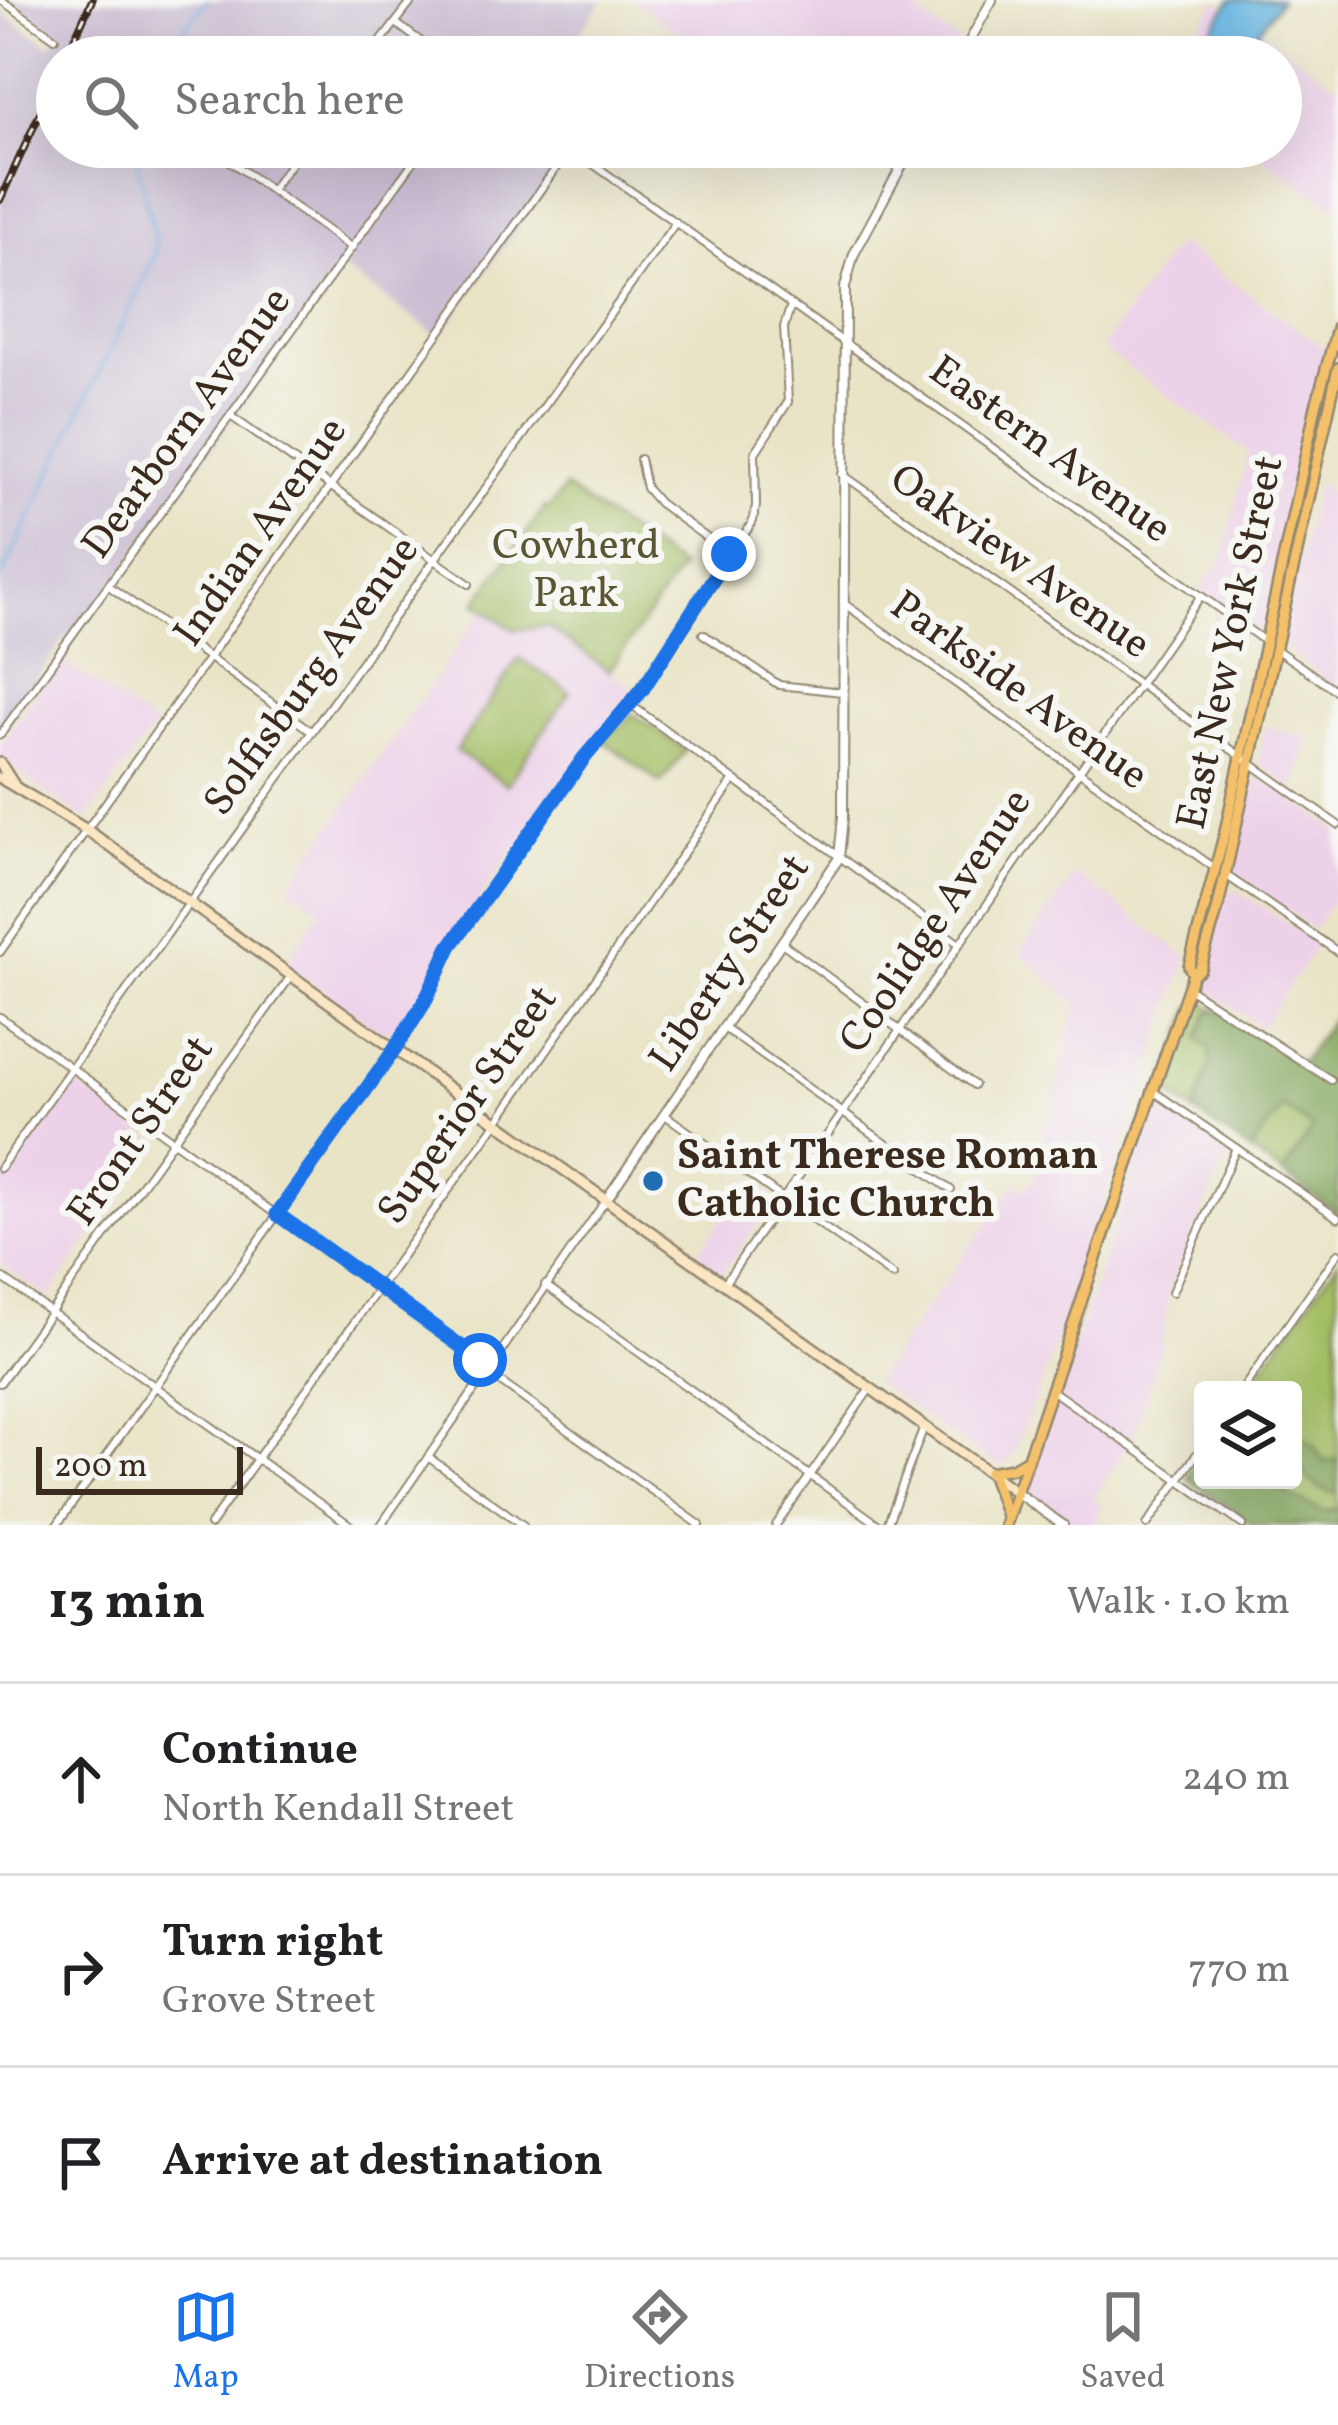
<!DOCTYPE html>
<html lang="en">
<head>
<meta charset="utf-8">
<style>
  :root { --surface:#fff; --page:#f6f6f6; --text:#202124; --muted:#757577; --line:#e0e0e0; --accent:#1a73e8 }
  body { margin:0; font-family:Vollkorn,serif; background:var(--page); color:var(--text) }
  .controls { position:absolute; right:36px; bottom:36px; display:grid; overflow:hidden; border-radius:12px; box-shadow:0 12px 48px #0002 }
  .controls button { width:108px; height:108px; display:grid; place-items:center; padding:0; border:0; border-bottom:3px solid var(--line); background:var(--surface); color:var(--text); font:60px sans-serif }
  .scale { position:absolute; left:36px; bottom:30px; width:207px; box-sizing:border-box; padding-left:12px; border:6px solid #3b2a1e; border-top:0; font-size:33px; line-height:42px; white-space:nowrap; color:#3b2a1e; -webkit-text-stroke:9px #f6f6f2; paint-order:stroke }
  .stop { position:absolute; width:36px; height:36px; margin:-27px; border:9px solid #1a73e8; border-radius:50%; background:#fff }
  .stop.end { background:#1a73e8; border-color:#fff; box-shadow:0 3px 12px #0008 }
  .list { margin:0; padding:0; list-style:none }
  h2 { display:flex; justify-content:space-between; align-items:center; height:156px; margin:0; padding:0 48px; font-size:51px }
  h2 small { font-size:39px; font-weight:400; color:var(--muted) }
  .list li { display:grid; grid-template-columns:78px 1fr auto; gap:36px; align-items:center; box-sizing:border-box; height:192px; padding:0 48px; border-top:3px solid var(--line) }
  .list b { display:block; font-size:45px; white-space:nowrap }
  .list p { margin:0; font-size:39px; white-space:nowrap; color:var(--muted) }
  .list em { font-size:39px; font-style:normal; color:var(--muted) }
  .icon { flex:none; width:66px; height:66px; fill:none; stroke:currentColor; stroke-width:2; stroke-linecap:round; stroke-linejoin:round }
  .map { position:relative; flex:none; width:1338px; height:1525px; overflow:hidden }
  .search { position:absolute; background:var(--surface); box-shadow:0 12px 48px #0002; left:36px; right:36px; top:36px; height:132px; display:flex; align-items:center; gap:30px; box-sizing:border-box; padding:0 42px; border-radius:66px; color:var(--muted); font-size:45px }
  .sheet { height:732px; background:var(--surface) }
  nav { display:flex; justify-content:space-around; align-items:center; box-sizing:border-box; height:168px; border-top:3px solid var(--line); background:var(--surface); font-size:33px; color:var(--muted) }
  nav a { display:grid; justify-items:center; gap:6px }
  nav .on { color:var(--accent) }
  .map>svg:first-child { display:block }
</style>
</head>
<body>
<div class="map">
<svg width="1338" height="1525" viewBox="0 0 1338 1525">
  <rect width="100%" height="100%" fill="#f6f6f2"/>
  <filter id="ink" filterUnits="userSpaceOnUse"><feTurbulence type="fractalNoise" baseFrequency=".00833" numOctaves="2"/><feDisplacementMap in="SourceGraphic" scale="24" xChannelSelector="R" yChannelSelector="G"/><feConvolveMatrix kernelMatrix="1 2 1 2 8 2 1 2 1" color-interpolation-filters="sRGB"/></filter>
  <filter id="wash" filterUnits="userSpaceOnUse"><feTurbulence type="fractalNoise" baseFrequency=".004" numOctaves="4" result="noise"/><feDisplacementMap in="SourceGraphic" scale="48" xChannelSelector="R" yChannelSelector="G"/><feGaussianBlur stdDeviation="2.7" result="paint"/><feColorMatrix in="noise" values="0 0 0 0 0 0 0 0 0 0 0 0 0 0 0 0 0 1.4 0 .05"/><feComposite in="paint" operator="in"/></filter>
  <g filter="url(#wash)">
    <rect width="100%" height="100%" fill="#e9e4c6"/>
    <!-- built -->
    <g fill="#edd1e9">
      <polygon points="633,0 900,0 963,45 957,57 712,57"/>
      <polygon points="1217,1 1338,86 1338,210 1249,147 1281,147 1281,57 1177,57"/>
      <polygon points="1177,243 1327,350 1264,635 1200,591 1223,558 1248,452 1101,348"/>
      <polygon points="1316,483 1338,499 1338,690 1288,651 1282,639"/>
      <polygon points="484,609 514,630 547,626 636,690 579,757 443,951 423,996 400,1029 381,1032 285,964 321,909 289,886"/>
      <polygon points="60,659 155,726 86,820 0,760 0,743"/>
      <polygon points="1264,726 1308,737 1294,790 1259,762"/>
      <polygon points="1263,779 1338,830 1338,893 1313,930 1234,872 1251,786 1254,781"/>
      <polygon points="1075,874 1188,957 1045,1373 1013,1455 1004,1465 997,1466 874,1382 1015,1183 1026,1189 1055,1146 1039,1133 1049,1119 1076,1004 1020,952"/>
      <polygon points="1234,889 1318,943 1261,1028 1201,984 1226,894"/>
      <polygon points="73,1082 158,1143 48,1298 0,1263 0,1185"/>
      <polygon points="1157,1099 1230,1151 1169,1287 1161,1348 1132,1441 1093,1498 1101,1505 1097,1525 1072,1525 1032,1495 1030,1479"/>
      <polygon points="750,1180 771,1195 773,1204 721,1275 695,1256"/>
    </g>
    <!-- industrial -->
    <polygon fill="#ccbfd4" points="11,0 603,0 563,57 57,57 57,147 561,147 569,153 440,337 341,267 96,609 66,637 0,730 0,11 51,47 58,33"/>
    <!-- green -->
    <g fill="#a3be64" stroke="#6f7441" stroke-width="3">
      <polygon points="565,488 681,568 609,671 547,626 514,630 476,603 545,507 549,509"/>
      <polygon points="519,658 570,692 507,785 456,751"/>
      <polygon points="633,714 686,750 661,783 604,741"/>
      <polygon points="1200,1000 1300,1064 1338,1010 1338,1213 1164,1090 1192,1007"/>
      <polygon points="1338,1261 1338,1525 1253,1525 1187,1476 1203,1451 1203,1480 1293,1480 1293,1390 1246,1390"/>
    </g>
    <!-- forest -->
    <g fill="#82a55a" stroke="#5e683c" stroke-width="3">
      <polygon points="1216,1009 1300,1064 1338,1010 1338,1213 1282,1174 1313,1129 1283,1107 1250,1151 1194,1112 1210,1064 1209,1049 1198,1039 1208,1014"/>
      <path d="M1293,1432L1313,1445L1324,1462L1338,1459V1493C1324,1493 1307,1480 1302,1471L1293,1469Z"/>
      <polygon points="1203,1451 1203,1480 1270,1480 1291,1497 1325,1512 1338,1508 1338,1525 1253,1525 1189,1480 1189,1471"/>
    </g>
    <!-- water -->
    <polygon fill="#68b5e1" stroke="#527080" stroke-width="3" points="1231,0 1280,0 1240,57 1194,57"/>
    <g fill="none" stroke-linecap="round" stroke-linejoin="round">
      <!-- stream -->
      <g stroke="#68b5e1" stroke-width="3">
        <polyline points="160,57 207,0"/>
        <polyline points="0,580 155,255 154,236 134,147"/>
      </g>
    </g>
  </g>
  <g filter="url(#ink)">
    <g fill="none" stroke-linecap="round" stroke-linejoin="round">
      <defs>
        <g id="minor">
          <polyline points="1,0 55,38"/>
          <polyline points="397,24 442,57"/>
          <polyline points="369,57 413,0"/>
          <polyline points="210,147 352,248"/>
          <polyline points="569,147 1266,642"/>
          <polyline points="271,190 303,147"/>
          <polyline points="232,417 469,584"/>
          <polyline points="640,459 646,488 659,503 729,554"/>
          <polyline points="842,474 1338,825"/>
          <polyline points="109,586 311,731"/>
          <polyline points="846,605 1216,869"/>
          <polyline points="703,634 779,685 842,692"/>
          <polyline points="1277,650 1338,692"/>
          <polyline points="631,705 958,943"/>
          <polyline points="0,735 424,147"/>
          <polyline points="1227,876 1338,952"/>
          <polyline points="782,943 974,1085"/>
          <polyline points="0,952 570,148"/>
          <polyline points="1188,988 1331,1080"/>
          <polyline points="0,1017 480,1360 495,1378 700,1525"/>
          <polyline points="724,1028 951,1190"/>
          <polyline points="1153,1091 1338,1218"/>
          <polyline points="665,1115 893,1276"/>
          <polyline points="0,1168 676,222"/>
          <polyline points="0,1276 350,1525"/>
          <polyline points="724,1284 1200,597"/>
          <polyline points="545,1285 879,1525"/>
          <polyline points="1172,1292 1236,1148"/>
          <polyline points="0,1383 291,976"/>
          <polyline points="1050,1389 1243,1525"/>
          <polyline points="1242,1390 1338,1253"/>
          <polyline points="428,1457 523,1525"/>
          <polyline points="57,1525 395,1049 424,1003 450,947 584,758 667,655 753,521 756,506 755,453 788,402 784,327 791,305"/>
          <polyline points="210,1525 497,1122 734,780"/>
          <polyline points="381,1525 606,1200"/>
          <polyline points="776,1525 869,1390"/>
          <polyline points="887,1525 924,1427"/>
          <polyline points="1147,1525 1203,1445"/>
        </g>
        <g id="tertiary">
          <polyline points="961,57 992,0"/>
          <polyline points="606,1200 839,858 843,817 845,287 854,254 912,147"/>
          <polyline points="1016,1492 1063,1525"/>
        </g>
        <g id="secondary">
          <polyline points="0,763 14,785"/>
          <polyline points="0,778 87,830 1016,1492"/>
        </g>
        <g id="primary">
          <polyline points="1193,974 1189,966 1225,832 1316,406 1338,325"/>
          <polyline points="989,1472 1012,1468 1026,1460"/>
          <polyline points="992,1475 1007,1518"/>
          <polyline points="1005,1525 1193,974 1200,969 1217,911 1338,368"/>
        </g>
      </defs>
      <!-- minor casing -->
      <use href="#minor" stroke="#928772" stroke-width="10"/>
      <!-- tertiary casing -->
      <use href="#tertiary" stroke="#928772" stroke-width="12"/>
      <!-- secondary casing -->
      <use href="#secondary" stroke="#928772" stroke-width="14"/>
      <!-- primary casing -->
      <use href="#primary" stroke="#928772" stroke-width="14"/>
      <!-- minor -->
      <use href="#minor" stroke="#fff" stroke-width="6"/>
      <!-- tertiary -->
      <use href="#tertiary" stroke="#fff" stroke-width="8"/>
      <!-- secondary -->
      <use href="#secondary" stroke="#fbe6c3" stroke-width="9"/>
      <!-- primary -->
      <use href="#primary" stroke="#f4c16a" stroke-width="9"/>
      <defs>
        <g id="rail">
          <polyline points="66,57 92,0"/>
          <polyline points="0,200 57,76"/>
        </g>
      </defs>
      <!-- rail casing -->
      <use href="#rail" stroke="#3b2a1e" stroke-width="8"/>
      <!-- rail -->
      <use href="#rail" stroke="#f6f6f2" stroke-width="3" stroke-dasharray="9" stroke-linecap="butt"/>
    </g>
  </g>
  <g fill="none" stroke-linecap="round" stroke-linejoin="round" filter="url(#ink)">
    <!-- route -->
    <polyline stroke="#1a73e8" stroke-width="15" points="480,1360 277,1214 395,1049 424,1003 450,947 584,758 642,690 729,554"/>
  </g>
  <!-- markers -->
  <circle fill="#1f6fb2" stroke="#f6f6f2" stroke-width="4.5" cx="653" cy="1181" r="12"/>
  <g text-anchor="middle" dominant-baseline="central" stroke-width="12" stroke-linejoin="round" paint-order="stroke">
    <!-- street labels -->
    <g font-size="42" fill="#3b2a1e" stroke="#f6f6f2">
      <text transform="translate(188 424) rotate(-54)">Dearborn Avenue</text>
      <text transform="translate(1049 451) rotate(36)">Eastern Avenue</text>
      <text transform="translate(262 533) rotate(-55)">Indian Avenue</text>
      <text transform="translate(1019 563) rotate(35)">Oakview Avenue</text>
      <text transform="translate(1232 643) rotate(-78)">East New York Street</text>
      <text transform="translate(313 677) rotate(-54)">Solfisburg Avenue</text>
      <text transform="translate(1018 692) rotate(36)">Parkside Avenue</text>
      <text transform="translate(937 922) rotate(-56)">Coolidge Avenue</text>
      <text transform="translate(731 964) rotate(-56)">Liberty Street</text>
      <text transform="translate(469 1106) rotate(-55)">Superior Street</text>
      <text transform="translate(142 1132) rotate(-55)">Front Street</text>
    </g>
    <!-- park labels -->
    <g font-size="42" fill="#5a5633" stroke="#f6f6f2">
      <text x="576" y="547">Cowherd<tspan x="576" dy="48">Park</tspan></text>
    </g>
    <!-- poi labels -->
    <g font-size="42" font-weight="bold" fill="#3b2a1e" stroke="#f6f6f2" text-anchor="start">
      <text x="677" y="1157">Saint Therese Roman<tspan x="677" dy="48">Catholic Church</tspan></text>
    </g>
  </g>
</svg>
<div class="controls">
<button><svg class="icon" aria-label="layers" viewBox="0 0 24 24"><path d="M12 4l9 5-9 5-9-5zM3 14l9 5 9-5"/></svg></button>
</div>
<div class="scale">200 m</div>
<div class="stop" style="left:480px;top:1360px"></div>
<div class="stop end" style="left:729px;top:554px"></div>
<div class="search"><svg class="icon" aria-label="search" viewBox="0 0 24 24"><circle cx="10" cy="10" r="6"/><path d="M15 15l6 6"/></svg>Search here</div>
</div>
<section class="sheet">
<h2>13 min<small>Walk · 1.0 km</small></h2>
<ul class="list">
<li><svg class="icon" aria-label="ahead" viewBox="0 0 24 24"><path d="M12 20V5M6 11l6-6 6 6"/></svg><div><b>Continue</b><p>North Kendall Street</p></div><em>240 m</em></li>
<li><svg class="icon" aria-label="right" viewBox="0 0 24 24"><path d="M7 20v-9h11M14 6l5 5-5 5"/></svg><div><b>Turn right</b><p>Grove Street</p></div><em>770 m</em></li>
<li><svg class="icon" aria-label="arrive" viewBox="0 0 24 24"><path d="M6 21V4h12l-3 4 3 4H6"/></svg><div><b>Arrive at destination</b></div></li>
</ul>
</section>
<nav>
<a class="on"><svg class="icon" aria-label="map" viewBox="0 0 24 24"><path d="M3 6l6-2 6 2 6-2v14l-6 2-6-2-6 2zM9 4v14M15 6v14"/></svg>Map</a>
<a><svg class="icon" aria-label="directions" viewBox="0 0 24 24"><path d="M12 3l9 9-9 9-9-9zM9 14v-3h6M13 9l2 2-2 2"/></svg>Directions</a>
<a><svg class="icon" aria-label="saved" viewBox="0 0 24 24"><path d="M7 4h10v16l-5-4-5 4z"/></svg>Saved</a>
</nav>
</body>
</html>
